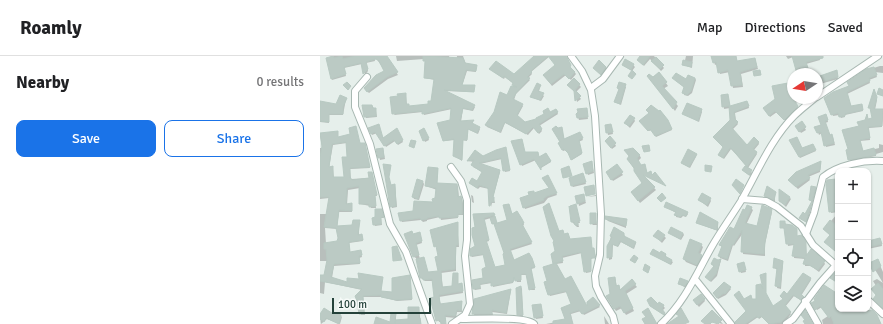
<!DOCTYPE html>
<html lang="en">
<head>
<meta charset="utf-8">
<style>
  :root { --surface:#fff; --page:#f6f6f6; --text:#202124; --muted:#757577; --line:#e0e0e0; --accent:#1a73e8 }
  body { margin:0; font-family:Signika,sans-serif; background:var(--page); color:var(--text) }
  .controls { position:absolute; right:12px; bottom:12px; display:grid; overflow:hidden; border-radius:8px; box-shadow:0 1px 3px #0004 }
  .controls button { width:36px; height:36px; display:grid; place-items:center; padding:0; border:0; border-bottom:1px solid var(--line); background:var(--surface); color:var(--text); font:20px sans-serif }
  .compass { position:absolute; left:467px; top:12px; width:36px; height:36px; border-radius:50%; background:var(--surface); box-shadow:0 1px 3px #0004; rotate:258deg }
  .scale { position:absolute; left:12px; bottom:10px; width:99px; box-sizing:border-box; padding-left:4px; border:2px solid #24423a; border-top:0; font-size:11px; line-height:14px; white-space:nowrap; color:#24423a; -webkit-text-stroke:3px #f7fbf9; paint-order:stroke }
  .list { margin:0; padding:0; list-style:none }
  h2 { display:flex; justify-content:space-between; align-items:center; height:52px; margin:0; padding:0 16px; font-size:17px }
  h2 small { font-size:13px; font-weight:400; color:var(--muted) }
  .actions { display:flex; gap:8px; padding:12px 16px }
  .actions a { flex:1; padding:9px 0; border:1px solid var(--accent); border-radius:8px; text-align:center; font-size:14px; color:var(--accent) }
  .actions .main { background:var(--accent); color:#fff }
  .icon { flex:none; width:22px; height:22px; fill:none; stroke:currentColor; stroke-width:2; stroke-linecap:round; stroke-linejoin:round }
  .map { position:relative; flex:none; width:563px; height:268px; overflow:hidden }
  header { display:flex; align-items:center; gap:24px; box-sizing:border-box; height:56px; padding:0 20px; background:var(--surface); border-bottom:1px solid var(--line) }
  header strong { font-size:19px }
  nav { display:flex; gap:22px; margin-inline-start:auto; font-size:14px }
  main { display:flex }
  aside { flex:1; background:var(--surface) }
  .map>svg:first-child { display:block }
</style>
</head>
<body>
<header>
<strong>Roamly</strong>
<nav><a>Map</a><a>Directions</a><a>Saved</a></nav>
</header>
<main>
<aside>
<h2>Nearby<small>0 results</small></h2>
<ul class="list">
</ul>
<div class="actions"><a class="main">Save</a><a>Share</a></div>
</aside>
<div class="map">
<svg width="563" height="268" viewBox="0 0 563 268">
  <rect width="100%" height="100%" fill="#e6efeb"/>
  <!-- shadow -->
  <g fill="#0003" fill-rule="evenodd">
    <polygon points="14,0 54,0 55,5 46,7 48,15 45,19 42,8 24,12 26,20 12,24 8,3"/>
    <polygon points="59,0 65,0 78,19 68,23 49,37 46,34 65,15 56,2"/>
    <polygon points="76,0 129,0 134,20 137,0 143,0 146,8 156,9 156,16 147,15 142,30 154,30 154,36 124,35 155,51 153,55 143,53 141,66 153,65 152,68 160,73 158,78 148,73 147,85 143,84 142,105 134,99 135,84 124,85 131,64 132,53 104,59 103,56 74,59 86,40 87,49 90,51 109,49 112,46 112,41 114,40 115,24 105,22 106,6 104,3 77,5"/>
    <polygon points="215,0 230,0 211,16 212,18 208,22 210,24 196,38 194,44 203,50 197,61 205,67 218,64 236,54 238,58 219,70 222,75 219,78 214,72 208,79 185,67 181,77 167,71 166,69 195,31 194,28 185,21 184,23 170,13 194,20"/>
    <polygon points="233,0 242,0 256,18 251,24 246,19 232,30 225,21 236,9"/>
    <polygon points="323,0 334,0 344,12 341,15 330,3 324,10 320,6"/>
    <polygon points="366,0 373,0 372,12 364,9"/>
    <polygon points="392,0 416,0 417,6 435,3 438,13 421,18 423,31 413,32 410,16 400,18 397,8 395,9"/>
    <polygon points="466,0 499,0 500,4 486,8 490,18 476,18 478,17 473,1 468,3"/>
    <polygon points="303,9 313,9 315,11 312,15"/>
    <polygon points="560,10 563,10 563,17 555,16 557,21 549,24 550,27 527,38 531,51 542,51 543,55 525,59 525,61 521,62 519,59 513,60 505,42 530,30 547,14"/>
    <polygon points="286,11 287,13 282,20 274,12"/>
    <polygon points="516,15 518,23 500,28 503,33 497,38 497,21"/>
    <polygon points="339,17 348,30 343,33 358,50 355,55 330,23"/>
    <polygon points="375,22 376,24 372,37 368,40 364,39 365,32 355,24 367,25"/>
    <polygon points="254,23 261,31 256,36 261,43 257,46 255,36 248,29"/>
    <polygon points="299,27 306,31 301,49 295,46 299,34 298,32"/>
    <polygon points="473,27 473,42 480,42 481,45 475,47 478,52 466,65 457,56 450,61 445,54"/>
    <polygon points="220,30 219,36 224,40 221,45 211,41"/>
    <polygon points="554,36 557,44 555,54 563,55 562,71 549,72 550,84 540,85 543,96 559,92 559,88 563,89 563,96 556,98 556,100 530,105 527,94 529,94 540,71 548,64 553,63 551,53 549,52"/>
    <polygon points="402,40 408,40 410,51 428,48 429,52 415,57 416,65 418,68 412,74 427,91 438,86 439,88 434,94 437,98 428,112 432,117 430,120 424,115 426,109 411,93 404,103 399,99 404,92 394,82 411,64 410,52 404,53"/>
    <polygon points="26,43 23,59 9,59 9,67 0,66 0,47 17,49"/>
    <polygon points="52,50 56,55 57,61 46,62 45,60"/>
    <polygon points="266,53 268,63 259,64 257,58"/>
    <polygon points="381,54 382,56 379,66 364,58"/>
    <polygon points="330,57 349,67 352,74 336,81 332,74 329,75 322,67"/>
    <polygon points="507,61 508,66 505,67 509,78 513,81 515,89 506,91 502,77 499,79 496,71 502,69"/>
    <polygon points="314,63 315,65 310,72 305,67"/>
    <polygon points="482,67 486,74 481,77 476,70"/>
    <polygon points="291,69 293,78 288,79 286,70"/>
    <polygon points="59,71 63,83 76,73 83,86 78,89 75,85 66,91 57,77 52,79 50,72"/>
    <polygon points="104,73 109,84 105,86 100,75"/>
    <polygon points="242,74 244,84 259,77 263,84 258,86 262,98 252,104 249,98 246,94 243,95 239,88 241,86"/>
    <path d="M0,78H18V82L45,90L50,112L30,113L31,123L50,122L52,117L57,140H55L56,152H51L50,150L40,148V132L28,134L27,149L32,148V156H19L17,171L33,170L39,165V180L42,181L43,185L29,187L30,197H41L42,201L39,202L40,208L14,210L12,222L27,227L62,222L61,236L73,238L90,222L92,244L77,245L62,241H43L45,259H41L42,234L5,226L4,238L0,237V223L5,220L8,205H0V158H7L9,142L0,143V92H2ZM27,87L28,102L25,122H14L13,113L9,112L13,89ZM5,172L18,173L19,186L6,188Z"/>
    <polygon points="192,85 205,97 219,103 226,98 231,106 221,112 216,104 202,110"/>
    <polygon points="287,87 295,88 296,90 292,93"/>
    <polygon points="492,89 496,95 480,102 475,91 481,94"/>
    <polygon points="63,93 65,103 60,104 58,94"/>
    <polygon points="312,93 320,100 321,102 318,105 321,110 324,109 327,118 330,116 332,120 335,118 342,127 318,116 318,118 323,120 336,134 320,147 312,136 323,127 308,103 310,101 306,95"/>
    <polygon points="186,94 190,115 185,116 182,103 160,108 180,116 173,141 175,147 172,147 171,151 169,133 160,131 158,133 150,127 157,127 163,116 153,111 154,106 148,105 156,96 163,101"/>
    <polygon points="377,99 370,112 363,108 362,107"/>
    <polygon points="501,106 500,116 488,121 490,124 478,133 471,126"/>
    <polygon points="272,107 274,117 268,119 267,117"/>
    <polygon points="64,109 68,126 71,130 75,130 77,151 72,152"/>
    <polygon points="297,110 303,119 293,125 287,117"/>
    <polygon points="118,113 117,128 137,129 138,131 139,142 142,143 143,147 143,159 138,159 138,162 121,164 120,161 107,164 107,165 103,166 101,164 82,166 81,164 94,156 114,147 117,134 106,130"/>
    <polygon points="227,120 237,139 228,142 224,147 205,153 204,151 210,139 230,133"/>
    <polygon points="263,120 266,128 253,131 252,130"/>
    <polygon points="518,124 518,156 511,157 508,125"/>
    <polygon points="103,126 104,128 99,144 94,143 93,141"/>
    <polygon points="495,132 496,134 487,167 480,162 486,159 492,147 490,144"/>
    <polygon points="455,136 455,146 445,140"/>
    <polygon points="548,138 550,152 548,153"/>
    <polygon points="151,139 153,140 154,147 152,146"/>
    <polygon points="276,139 276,140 267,141"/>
    <polygon points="257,141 264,141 266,147 259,150"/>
    <polygon points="470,142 471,143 466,151 460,145"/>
    <polygon points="390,143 391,145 388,151 379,144"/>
    <path d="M189,149L192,159L203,166L204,169L202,170L212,188L190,195L194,205L212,204L215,212L211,213L215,234H210L207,219H201V226H197L195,221L193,227L173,231L172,227L160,229L161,233L155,234L154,233L164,223L167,212L164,199L152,201L151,200L157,191L154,159L174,158L177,168L188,165ZM171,162L173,168H175L185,198L186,210L174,212L166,186L169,185L164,164Z"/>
    <polygon points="428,150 433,154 426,169 438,171 451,154 452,156 445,188 445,200 423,198 423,177 414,190 413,189 408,205 400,202 399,200 402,191 400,189 414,174"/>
    <polygon points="346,151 367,157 368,158 366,161 363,160 361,162 356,161 356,157"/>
    <polygon points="62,156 64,162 61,162 62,169 55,170 54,168"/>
    <polygon points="518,157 518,185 516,187 518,189 518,197 507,188 511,180 504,173"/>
    <polygon points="275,158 277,169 273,169 271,167"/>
    <polygon points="258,160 260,167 258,167 259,171 257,171 252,166"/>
    <polygon points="286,162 306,164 306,172 288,165"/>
    <polygon points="398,166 398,175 377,167"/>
    <polygon points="465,166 466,169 476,173 477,180 481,180 486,189 487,201 504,206 505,208 499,216 491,210 485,210 485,203 474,202 474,189 468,190 465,173 461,171"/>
    <polygon points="137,167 139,191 136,191 136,215 121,217 123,232 133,231 138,218 138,229 142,228 143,237 119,241 121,249 141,246 142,256 137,256 136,262 125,261 126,265 119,266 112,243 115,242 113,225 105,225 101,222 96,202 94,201 93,179 100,179 102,187 96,189 100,203 108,217 120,216 119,201 117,191 115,190"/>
    <polygon points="338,175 346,182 342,187 335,180"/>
    <polygon points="239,176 250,184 274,194 276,201 271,203 271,216 266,217 262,197 242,202 243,207 236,208 245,224 269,255 268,246 272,243 280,251 264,259 261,255 251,258 252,268 226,268 246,264 253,249 247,236 230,240 229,238 228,226 235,209"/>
    <polygon points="349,177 363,177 364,179 361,184"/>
    <polygon points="304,178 305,181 316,187 314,193 301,186 298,191 293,189 292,203 289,204 288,191 291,180"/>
    <polygon points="561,185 562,190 548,193 548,186"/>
    <polygon points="381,189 383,191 380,199 383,202 378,211 366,206 364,203"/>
    <polygon points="331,198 346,198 346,201 353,206 351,209"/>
    <polygon points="401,204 397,220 391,226 388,223 394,211 392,208"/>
    <polygon points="463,206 461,233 457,232 458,214 454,212"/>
    <polygon points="551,207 559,207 563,216 563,251 557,240 556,230 553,225 557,223 563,227"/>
    <polygon points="424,209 426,216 421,217 420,215"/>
    <polygon points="295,222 297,231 299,230 300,235 312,225 317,231 306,238 314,255 306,259 302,252 296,255 287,241 291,238"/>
    <polygon points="490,222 491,224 481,240 484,243 482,245 474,240 465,251 471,258 463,268 449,268 442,261 439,263 438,261 428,268 415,268 427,255 424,244 438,243 446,239 453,252"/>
    <polygon points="367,226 368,228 366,232 359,228"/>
    <polygon points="201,231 202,233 203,261 198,259"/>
    <polygon points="410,232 411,233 406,239 398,243 394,237"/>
    <polygon points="191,234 187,258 172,256 173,259 154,260 155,244"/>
    <polygon points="518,239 518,253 548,253 557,260 561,268 503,268 502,264 508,260 502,251 497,254 493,248"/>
    <polygon points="384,243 385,245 379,251 375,246"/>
    <polygon points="328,244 338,250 343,250 345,252 342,255 346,260 333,252"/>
    <polygon points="220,249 223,262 216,263 215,261"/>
    <polygon points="99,252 101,268 71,268 76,259 76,265 89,264"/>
    <polygon points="392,256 403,268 394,266 385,268"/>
    <polygon points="0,260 21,260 22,261 20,268 7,263 1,268"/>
    <polygon points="284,260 289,268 285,268"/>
  </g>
  <!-- building -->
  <g fill="#bbcac4" stroke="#b8c9c2" fill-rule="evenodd">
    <polygon points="13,0 14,2 22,0 23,3 35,0 67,0 78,16 67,21 47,36 44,32 56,19 64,15 59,5 56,3 46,6 48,13 43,18 41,7 24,11 26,18 11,23 6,2"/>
    <polygon points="103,0 143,2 145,7 157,9 156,15 146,14 142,29 155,29 154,36 124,34 155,49 152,54 143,52 140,65 154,64 152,67 160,71 157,77 148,73 147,84 143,84 142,104 133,100 134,83 123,85 117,67 130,64 131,52 102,58 102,55 72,58 70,41 78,40 77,38 86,37 86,48 89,48 89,50 108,48 108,45 111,45 114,23 104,22 105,5 103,5"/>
    <polygon points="214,0 228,0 211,15 212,16 207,21 210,22 196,37 193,43 203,48 197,59 205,66 216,63 216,62 224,58 223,55 228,52 230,56 236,53 238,56 219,68 222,73 218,77 213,71 206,78 185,66 180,76 165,69 174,56 180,36 187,39 191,30 197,31 192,29 193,27 184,20 183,22 169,13 176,5 194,18"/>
    <polygon points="228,0 246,0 251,9 250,11 255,16 249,23 244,18 231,28 223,19 235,9"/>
    <polygon points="320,0 330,0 323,9 317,4"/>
    <polygon points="391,0 416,0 417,5 435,2 437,11 420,16 422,29 411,30 408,14 398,17 396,6 393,7"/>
    <polygon points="472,0 503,0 503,2 486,6 490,18 477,18"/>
    <polygon points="336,1 344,9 340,13 331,5"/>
    <polygon points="305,3 314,8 311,14 302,9"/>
    <polygon points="279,4 286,11 281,19 273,12"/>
    <polygon points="363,4 372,6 371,11 362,9"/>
    <polygon points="554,11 557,19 549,22 550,25 527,36 531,50 542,48 543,54 525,58 525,60 519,61 518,57 511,59 504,42 513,36 529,30 527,26 546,13"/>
    <polygon points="312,14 316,18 312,23 308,20"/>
    <polygon points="440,14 441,19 434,20 433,15"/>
    <polygon points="517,14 518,21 498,27 497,21"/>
    <polygon points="339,16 347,26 342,30 357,46 353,53 327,20 329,18 333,21"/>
    <polygon points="356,17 366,23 368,19 375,22 371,35 367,39 362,37 364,31 352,22"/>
    <polygon points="254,22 260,28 255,34 261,40 255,45 254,35 247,29"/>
    <polygon points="27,26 31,30 28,34 23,29"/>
    <polygon points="299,26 306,28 300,48 294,46 299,33 297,32"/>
    <polygon points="473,26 473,43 478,50 464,64 455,55 449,60 443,52 455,43 452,30"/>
    <polygon points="217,27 221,29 218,35 224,37 220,44 210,41"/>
    <polygon points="559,32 563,34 563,40 557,38"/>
    <polygon points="554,33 557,41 554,53 563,53 562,70 548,71 550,82 540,84 543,95 554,92 556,99 528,104 526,94 528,93 522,74 539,70 537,66 545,64 547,58 548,63 552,62 550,52 548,52"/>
    <polygon points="408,38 410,50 427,45 429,50 414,56 415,63 418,66 412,72 427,89 434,81 439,86 433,93 437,96 427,111 432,114 429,119 422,114 425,110 427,111 412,93 410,92 403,102 398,99 403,91 393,81 410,64 409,50 402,51 401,39"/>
    <polygon points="20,39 27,42 23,51 23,58 9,58 9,66 0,65 0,45 16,48"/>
    <polygon points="367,47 382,53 378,65 362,58"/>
    <polygon points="42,49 52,49 53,52 56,52 56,60 44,61"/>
    <polygon points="331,49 339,55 340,54 348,64 352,73 335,80 330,73 328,75 319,65 329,57 326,54"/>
    <polygon points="267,52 268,61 257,62 256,58 258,56 257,53"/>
    <polygon points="506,58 508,64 505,65 510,79 512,78 514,87 504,90 501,76 497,77 494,71 501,69 498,61"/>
    <polygon points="310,59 315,62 309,70 304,67"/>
    <polygon points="482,65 486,71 479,76 475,70"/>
    <polygon points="59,68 63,82 77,72 83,84 77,88 74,84 64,90 55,76 51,78 48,72"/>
    <polygon points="291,68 293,76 286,77 285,69"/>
    <path d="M36,70L40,87H45L50,111L30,112V121L32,124L49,122L48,116H52L57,139H55L56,150L49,151V148H39V130L27,132L26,148L32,147V155L19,154L17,170L32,169L33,164H40L38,179L42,178L43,184L29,186L30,196L41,194L42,199L39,200L40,207L14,208L11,221L27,226V222L39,223L38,217L63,221L61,235L72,236V222L90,219L92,243L76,244L61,241V239L43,240L44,258H39L37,245L35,240L42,233L0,225V219H4L7,204L6,193H4V187L17,185L18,182L16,172L4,171L9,141H0V101L2,90L0,77L18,75V81L30,78L29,72ZM26,86L27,101H22L24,121H13V110L9,111L12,88Z"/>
    <polygon points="236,70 238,72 242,71 244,83 260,76 263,82 259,84 262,97 251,104 248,97 244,93 242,94 238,87 240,86 232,73"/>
    <polygon points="104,72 109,82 103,85 99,75"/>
    <polygon points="290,80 296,87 291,92 285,85"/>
    <polygon points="477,81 482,92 493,88 496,94 479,101 469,84"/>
    <polygon points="202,83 205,96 218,96 219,101 226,97 231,105 221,111 221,114 214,103 200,109 191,85"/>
    <polygon points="91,84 96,85 94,92 89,90"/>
    <polygon points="329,89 330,95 324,96 322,90"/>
    <polygon points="186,91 190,114 183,115 181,102 159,107 180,114 173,141 174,141 174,146 171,146 170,150 169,150 168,132 159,129 157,132 149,127 152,122 157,125 162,116 151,109 154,104 147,105 155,94 163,100 176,94"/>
    <polygon points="63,92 64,101 58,102 56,93"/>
    <polygon points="313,92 320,99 317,102 321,109 325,108 327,117 331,115 332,119 335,116 346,130 323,119 335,131 318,145 311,136 322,127 314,115 314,112 307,103 309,100 304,94"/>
    <polygon points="368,93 377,98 369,111 361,107"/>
    <polygon points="272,105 273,115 266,118 263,108"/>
    <polygon points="501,105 500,114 488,119 490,122 476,131 468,124 476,116"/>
    <polygon points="63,108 71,109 69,121 71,129 75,128 76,150 70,151"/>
    <polygon points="297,108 303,116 291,124 286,116"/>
    <polygon points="385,109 392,110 391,116 385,115"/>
    <polygon points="249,110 252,120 243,122 241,113"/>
    <polygon points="108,111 118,112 117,127 137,128 138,141 141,140 142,145 142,158 138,158 138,161 119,162 119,160 107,162 107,163 101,164 100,162 80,165 78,157 93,155 94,145 113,146 112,143 115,142 116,132 105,130"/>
    <polygon points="263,117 266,126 251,130 249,122"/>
    <polygon points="228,119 237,137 227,140 223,143 224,144 203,152 200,142 209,139 208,136 214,135 214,137 229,132 222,122"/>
    <polygon points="97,123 103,125 98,143 92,141"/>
    <polygon points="416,123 424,129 420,138 412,129"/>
    <polygon points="516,123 518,136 515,137 517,155 509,156 506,129 507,124"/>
    <polygon points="274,129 275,138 266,140 264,131"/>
    <polygon points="447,130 456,136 454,144 444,140"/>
    <polygon points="491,130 496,131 486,166 479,162 483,156 485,158 492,145 489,144"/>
    <polygon points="459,133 470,141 465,149 459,145"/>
    <polygon points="342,137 346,142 341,146 337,142"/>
    <polygon points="382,137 391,142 387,149 378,144"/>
    <polygon points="264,138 265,145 257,148 255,140"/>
    <polygon points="346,146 368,156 366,160 362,159 360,161 354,159 356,156 344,151"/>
    <polygon points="229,147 239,175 243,174 244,178 248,177 250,183 271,181 272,192 274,192 275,199 275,202 271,202 271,215 264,216 261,196 242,200 243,205 233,208 231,198 235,195 233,186 234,185 231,180 223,151"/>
    <polygon points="189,148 192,158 197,155 202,163 204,167 202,168 212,186 190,193 194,204 209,197 212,202 215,211 211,212 215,232 209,234 206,218 201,218 201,224 195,225 194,221 193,226 171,230 171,226 160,228 160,232 153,233 152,224 163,222 162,213 166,211 163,198 150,200 150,193 155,190 152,179 152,172 155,171 153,158 174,157 175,159 164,162 169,184 166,184 175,211 185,209 183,198 184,197 174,168 187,164 183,149"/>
    <polygon points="256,148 260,165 258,165 258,169 255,169 254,166 251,166 249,150 250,151 250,150"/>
    <polygon points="427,149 432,151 425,167 437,170 442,149 452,153 445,186 444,198 421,196 422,174 413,189 412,188 407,203 398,200 402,190 399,189 410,171 414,173 423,153 425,154"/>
    <polygon points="55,153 62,153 64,161 61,161 61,168 53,169 52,162 55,161"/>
    <polygon points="380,156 398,166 397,174 376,167"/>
    <polygon points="270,157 276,157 276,167 270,168"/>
    <polygon points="175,160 177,167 172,168 170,162"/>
    <polygon points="285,160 307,163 306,170 285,163"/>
    <polygon points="510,164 517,170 514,173 518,176 518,182 515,185 518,187 518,192 515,195 504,186 510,179 503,173"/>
    <polygon points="460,165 465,165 465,168 472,169 477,173 477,180 482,179 486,186 486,200 491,193 505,205 498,214 489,209 483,208 485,202 472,200 474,188 466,188 464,172 460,172"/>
    <polygon points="138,166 138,189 136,189 135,213 121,215 122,231 132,230 133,217 138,217 138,228 142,227 143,235 119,239 120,248 142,245 141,255 137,254 135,260 125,259 126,268 121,268 120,264 116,265 110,242 114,241 112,223 103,224 103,222 100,222 96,203 104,201 108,216 118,215 115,201 118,200 116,190 114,191 110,174"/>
    <polygon points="294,171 304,177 304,180 316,186 313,192 300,185 298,190 292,188 292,201 287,202 287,190 292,181 290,180"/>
    <polygon points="351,171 363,177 360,183 348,177"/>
    <polygon points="338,174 345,179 341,185 333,180"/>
    <polygon points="92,175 93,178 100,176 102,185 96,187 99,199 93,201 84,178"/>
    <polygon points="560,182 562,188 548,191 548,185"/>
    <polygon points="370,183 382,188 378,197 382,199 377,209 363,203"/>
    <polygon points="77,190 82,204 73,205 72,191"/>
    <polygon points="333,193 340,197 341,195 346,198 345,200 352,204 350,208 330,198"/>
    <polygon points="314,199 318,202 315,207 310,204"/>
    <polygon points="394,202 398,204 401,203 396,218 390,225 385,221 394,210 391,208"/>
    <polygon points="454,202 463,205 460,231 455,230 457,212 453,212"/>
    <polygon points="558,203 561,210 553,216 549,207"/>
    <polygon points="424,206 426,214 419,216 417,208"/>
    <polygon points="236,207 245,223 251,220 267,250 267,246 273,241 280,249 262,258 259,254 250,257 253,268 233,268 233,265 245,263 241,252 251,248 246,235 228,239 226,233 224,226 227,225 223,211"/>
    <polygon points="325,208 330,211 328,217 323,214"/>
    <polygon points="517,215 518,217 518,227 510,222"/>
    <polygon points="446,217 446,237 453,250 463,243 460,240 464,235 467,238 483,217 491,222 481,238 484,241 481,244 473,239 465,249 471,256 461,266 449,268 441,260 438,262 437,260 425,268 415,268 415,266 426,255 414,239 419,235 424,243 431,239 432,243 436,243 436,229 441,228 443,233 440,219"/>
    <polygon points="295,221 296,230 299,229 300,234 312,223 316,228 305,235 313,252 304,257 300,250 294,253 286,240 290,238 288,222"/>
    <polygon points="360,222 368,225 365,230 358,228"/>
    <polygon points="404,226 411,231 405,238 404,237 397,242 393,237"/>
    <polygon points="558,227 563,233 563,252 553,243 556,239 551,233"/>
    <polygon points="504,229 518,238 518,253 545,253 545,256 552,254 557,259 561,268 514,268 511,260 509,262 500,250 495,254 491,247 495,245 494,243"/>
    <polygon points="201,230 203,259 197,259 196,232"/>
    <polygon points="191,233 186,257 172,254 172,258 152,258 154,243"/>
    <polygon points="381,238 385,243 377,249 373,244"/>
    <polygon points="331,241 338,248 339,246 344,249 342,253 345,257 344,259 330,250 327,244"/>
    <polygon points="221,248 223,260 214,262 212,249"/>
    <polygon points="88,251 99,251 99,262 100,262 101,268 75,268 75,265 75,268 54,268 56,261 70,266 71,257 76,258 75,264 88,263"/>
    <polygon points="4,252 15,259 16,257 21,259 19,268 6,262 4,266 0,263 0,258"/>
    <polygon points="328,252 337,268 325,268 322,263 326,261 322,256"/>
    <polygon points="361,252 369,266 364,268 347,268 359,260 356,258"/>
    <polygon points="392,254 402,264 398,268 392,266 390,268 385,268 381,265"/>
    <polygon points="485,254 493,268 485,268 483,265 485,264 481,259"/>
  </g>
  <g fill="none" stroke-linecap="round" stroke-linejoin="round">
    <defs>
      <g id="minor">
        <polyline points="251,0 262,15 271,34 275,60 281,158 280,199 275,220 276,230 281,241 293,260 295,268"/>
        <polyline points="47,21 35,35 35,51 50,88 70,168 86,196 112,268"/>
        <polyline points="271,32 283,23 300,0"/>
        <polyline points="497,41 558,0"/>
        <polyline points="131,111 141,125 147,144 147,184 145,200 150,248 145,259 132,268"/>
        <polyline points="422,143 446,145 457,151 481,170 493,189 518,211"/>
        <path d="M486,178L494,157L503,121C518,109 543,104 562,105"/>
        <polyline points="375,223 411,268"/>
        <polyline points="548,244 563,258"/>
        <polyline points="485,245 498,268"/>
        <path d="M142,263C156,263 207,260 214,268"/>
        <path d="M341,268C364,247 376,219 391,192C400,176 411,161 421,145C437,117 451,83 474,60C481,53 488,48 495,42"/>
        <polyline points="466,268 473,263 500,227 516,209"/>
      </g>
    </defs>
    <!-- minor casing -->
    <use href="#minor" stroke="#a8b8b2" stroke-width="8"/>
    <!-- minor -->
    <use href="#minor" stroke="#fff" stroke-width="6"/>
  </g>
</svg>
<div class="controls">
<button>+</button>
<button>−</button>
<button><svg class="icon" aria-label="locate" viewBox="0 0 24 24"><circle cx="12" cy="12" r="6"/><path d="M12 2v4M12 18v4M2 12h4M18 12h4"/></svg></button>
<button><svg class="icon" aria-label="layers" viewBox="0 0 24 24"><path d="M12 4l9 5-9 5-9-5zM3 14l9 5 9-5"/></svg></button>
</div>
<svg class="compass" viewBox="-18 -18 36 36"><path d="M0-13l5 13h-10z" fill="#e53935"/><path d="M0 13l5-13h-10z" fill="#757577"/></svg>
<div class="scale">100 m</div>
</div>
</main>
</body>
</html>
